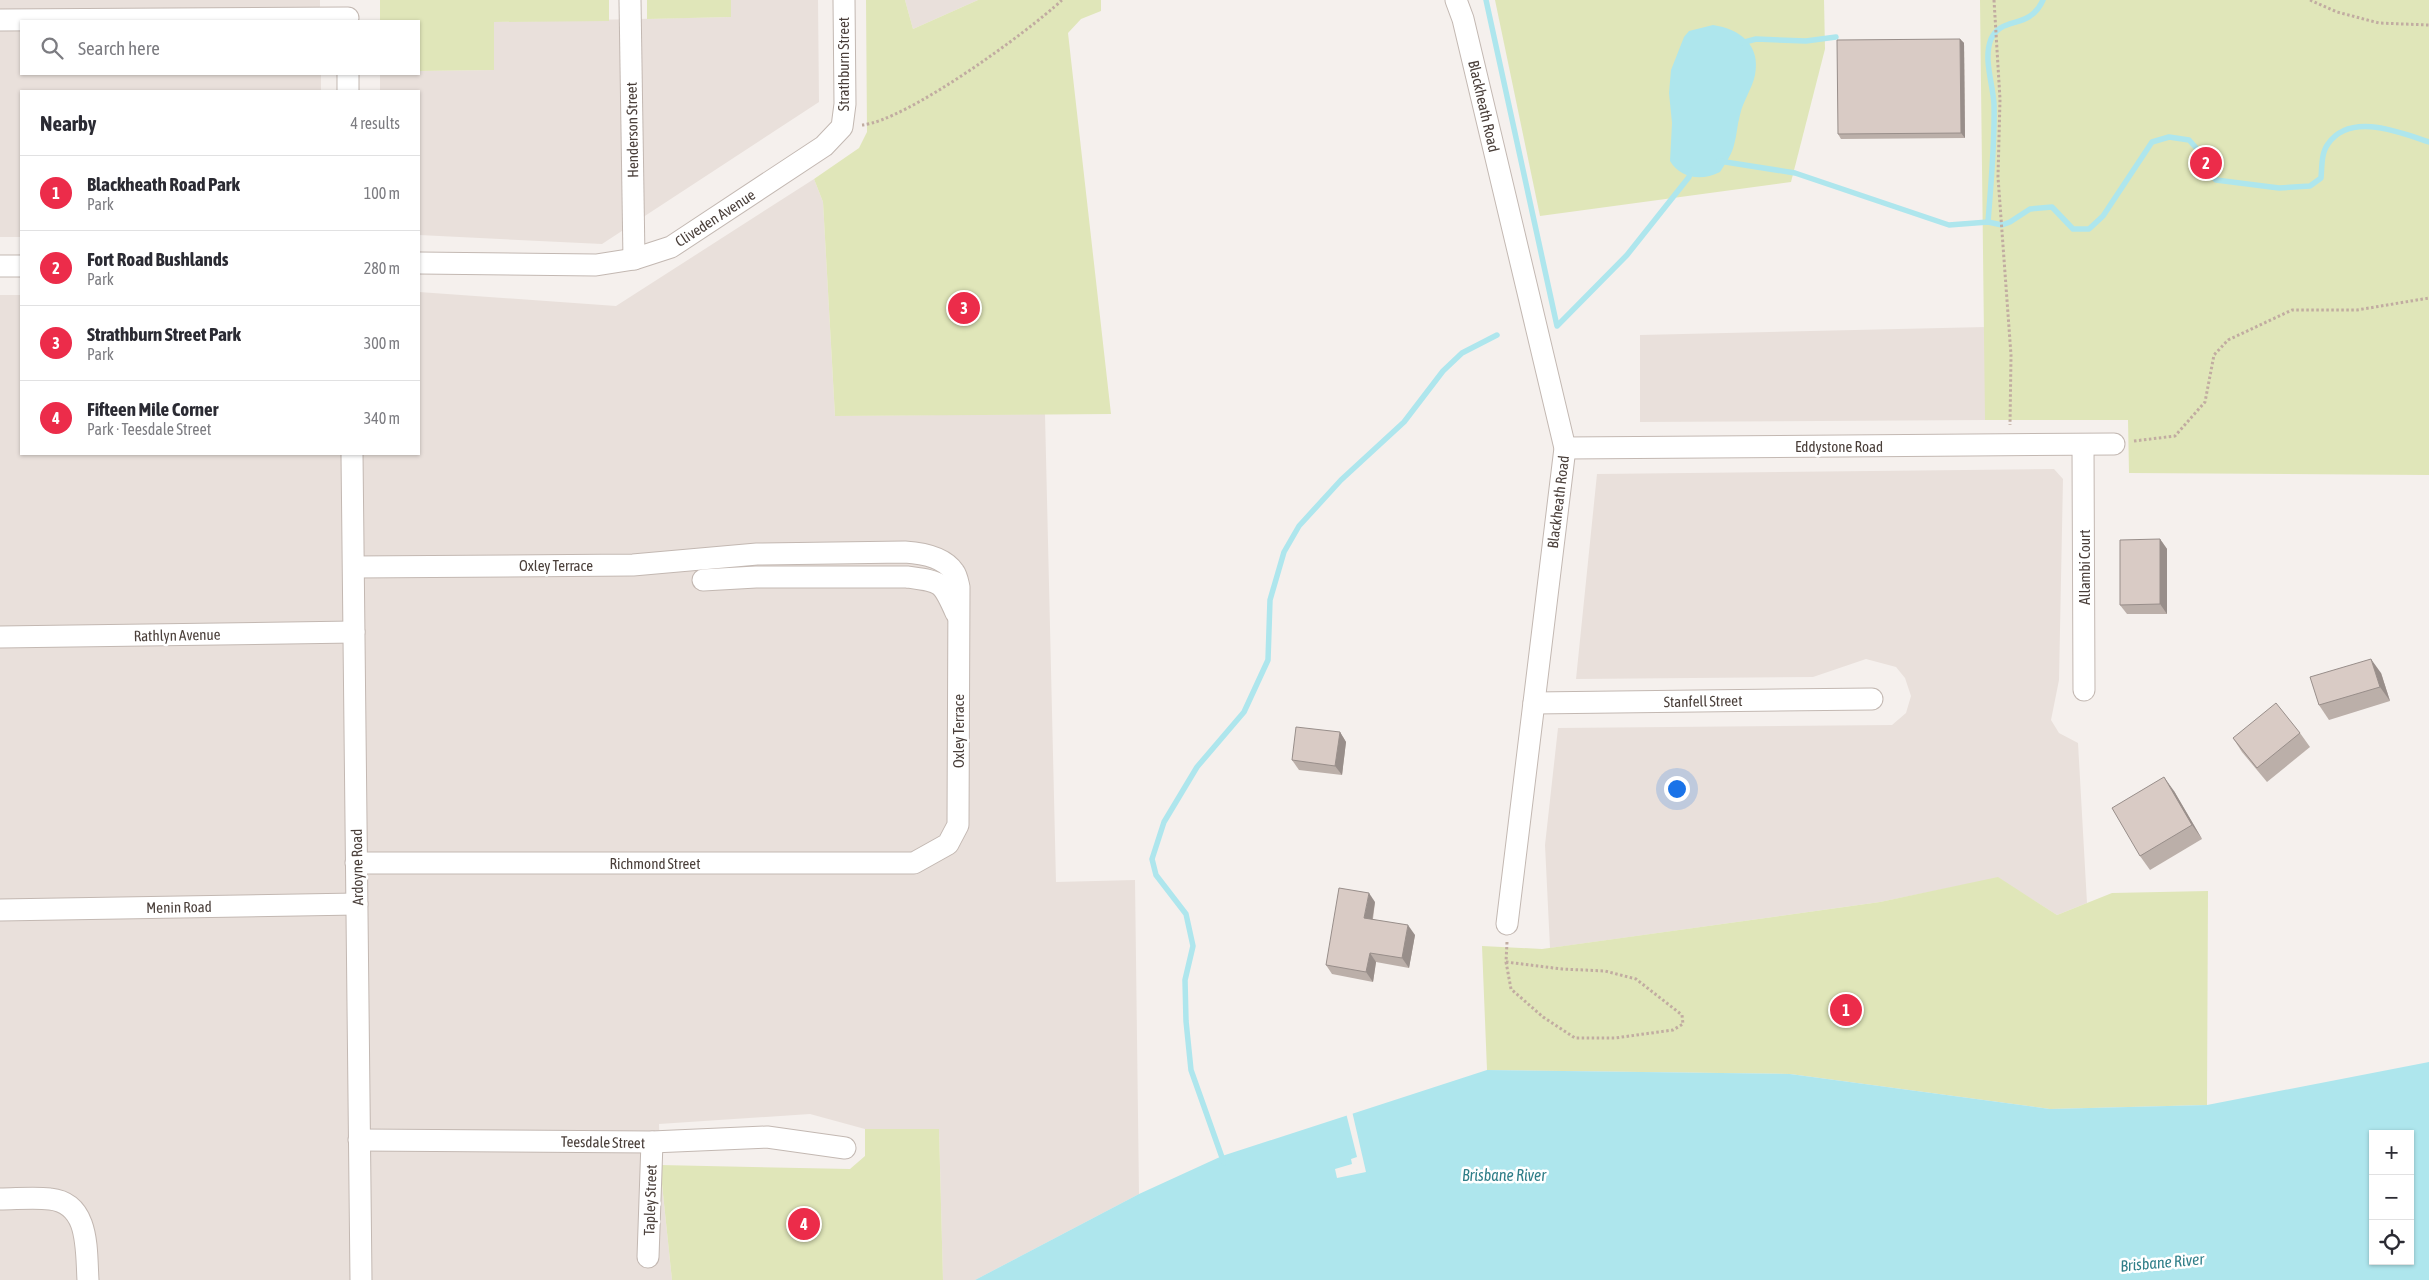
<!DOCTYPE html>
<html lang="en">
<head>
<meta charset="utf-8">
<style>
  :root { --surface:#fff; --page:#f7f7f7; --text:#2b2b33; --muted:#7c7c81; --line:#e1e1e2; --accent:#ec2c4a }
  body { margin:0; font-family:"Asap Condensed",sans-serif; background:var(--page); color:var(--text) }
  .controls { position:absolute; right:15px; bottom:15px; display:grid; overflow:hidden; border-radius:0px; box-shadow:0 1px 4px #0004 }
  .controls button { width:45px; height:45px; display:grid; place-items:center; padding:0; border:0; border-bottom:1px solid var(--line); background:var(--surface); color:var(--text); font:25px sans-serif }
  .you { position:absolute; left:1676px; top:788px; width:18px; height:18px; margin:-12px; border:4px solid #fff; border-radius:50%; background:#1a73e8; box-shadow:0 0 0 8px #1a73e833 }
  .badge { display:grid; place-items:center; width:32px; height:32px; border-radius:50%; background:var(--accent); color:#fff; font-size:16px; font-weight:700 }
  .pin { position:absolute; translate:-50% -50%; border:2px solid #fff; box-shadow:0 1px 5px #0006 }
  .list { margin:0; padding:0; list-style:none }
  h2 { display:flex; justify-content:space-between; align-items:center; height:65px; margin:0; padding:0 20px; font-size:21px }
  h2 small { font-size:16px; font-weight:400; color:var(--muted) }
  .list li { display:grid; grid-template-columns:32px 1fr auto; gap:15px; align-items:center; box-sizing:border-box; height:75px; padding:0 20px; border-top:1px solid var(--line) }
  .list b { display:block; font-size:19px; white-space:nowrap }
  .list p { margin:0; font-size:16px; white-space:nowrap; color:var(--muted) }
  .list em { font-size:16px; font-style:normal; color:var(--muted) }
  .icon { flex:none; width:28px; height:28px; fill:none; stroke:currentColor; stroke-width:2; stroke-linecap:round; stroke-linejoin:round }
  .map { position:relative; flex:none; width:2429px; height:1280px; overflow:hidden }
  .search { position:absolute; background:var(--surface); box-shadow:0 1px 4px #0004; left:20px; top:20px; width:400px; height:55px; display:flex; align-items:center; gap:12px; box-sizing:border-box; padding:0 18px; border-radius:0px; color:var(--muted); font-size:19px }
  .panel { position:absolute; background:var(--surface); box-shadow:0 1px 4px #0004; left:20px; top:90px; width:400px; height:365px; border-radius:0px }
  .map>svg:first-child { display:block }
</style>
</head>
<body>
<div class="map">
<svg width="2429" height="1280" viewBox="0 0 2429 1280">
  <rect width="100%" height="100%" fill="#f5f0ed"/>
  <!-- residential -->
  <g fill="#e9e0db">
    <polygon points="0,0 320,0 320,21 21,21 21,74 321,74 321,91 21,91 21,237 0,237"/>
    <polygon points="731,0 818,0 819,102 602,244 419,235 419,91 380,91 380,74 419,74 419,71 494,70 494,22 731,17"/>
    <polygon points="905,0 978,0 913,29"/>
    <polygon points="814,179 823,202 835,416 1045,414 1056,882 1135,880 1139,1194 975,1280 943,1280 939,1129 865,1129 810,1114 659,1124 660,1165 672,1280 0,1280 0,295 21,295 21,454 419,454 419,292 616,306"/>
    <polygon points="1986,327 1985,420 1640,422 1640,335"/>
    <polygon points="2054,469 2063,479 2059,680 2051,720 2059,733 2078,743 2087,903 2057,915 1998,878 1880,902 1550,948 1545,845 1558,728 1892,725 1906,713 1911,696 1905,678 1896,667 1866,659 1813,677 1576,679 1597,474"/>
  </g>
  <!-- green -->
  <g fill="#e0e6b9">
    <polygon points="380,0 609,0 609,21 494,22 494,70 419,71 419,21 380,21"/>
    <polygon points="647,0 731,0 731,17 647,19"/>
    <polygon points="866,0 905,0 913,29 978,0 1101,0 1101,11 1081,19 1068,33 1111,414 835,416 823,202 814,179 859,148 867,132"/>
    <polygon points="1495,0 1824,0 1825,49 1791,182 1540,216"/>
    <polygon points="1980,0 2429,0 2429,475 2129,473 2128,420 1985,420"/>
    <polygon points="1998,877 2057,915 2112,893 2208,891 2207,1105 2050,1109 1790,1074 1487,1070 1482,946 1542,949 1880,902"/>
    <polygon points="865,1129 939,1129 943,1280 672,1280 660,1165 850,1169 865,1156"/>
  </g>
  <!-- water -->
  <g fill="#aee6ed" fill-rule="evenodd">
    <path d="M1713,25C1740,29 1761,45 1755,75C1752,89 1743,101 1740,115C1737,125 1737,135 1734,145C1732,154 1725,164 1720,172C1702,181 1681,179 1670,161L1672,123L1669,93L1671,70L1684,37L1689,31Z"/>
    <path d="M2429,1062V1280H975L1139,1194L1222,1156L1487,1070L1790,1074L2050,1109L2207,1105ZM2373,1134H2410V1261H2373Z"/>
  </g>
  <!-- pier -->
  <polygon fill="#f5f0ed" points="1352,1111 1366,1172 1337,1178 1335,1169 1352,1164 1351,1159 1357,1157 1346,1113"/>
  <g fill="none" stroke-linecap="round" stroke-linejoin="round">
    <!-- stream -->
    <g stroke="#aee6ed" stroke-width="5.5">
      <polyline points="1486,0 1557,326 1627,255 1689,177 1691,170"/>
      <polyline points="1741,43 1756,39 1806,41 1836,37"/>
      <path d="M1719,161L1795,173L1949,225L1988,222L2002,225L2010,222L2030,209L2052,207L2073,229H2089L2103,216L2152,142L2169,137L2189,140L2199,151L2206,170L2216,180L2279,188L2310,186L2321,178C2322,168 2321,153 2328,144C2350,112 2399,132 2429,142"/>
      <path d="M1988,222C1991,183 1995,143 1994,104C1993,84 1983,59 1991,39C2002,15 2029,31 2043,0"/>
      <polyline points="1224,1163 1191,1070 1186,1021 1185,980 1193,946 1186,914 1156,875 1152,859 1164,822 1197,767 1244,712 1268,660 1270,600 1284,552 1299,526 1341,480 1404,422 1443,371 1462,353 1497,335"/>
    </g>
    <defs>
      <g id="street">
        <polyline points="630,0 634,259"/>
        <polyline points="1456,0 1463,19 1565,448 1507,924"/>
        <polyline points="0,20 348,18"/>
        <polyline points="348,74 348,91"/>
        <polyline points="419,263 596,265 634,259 671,247 824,146 842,127 845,104 844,0"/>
        <polyline points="0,266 21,266"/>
        <polyline points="2083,445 2084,690"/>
        <polyline points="1565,448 2114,444"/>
        <polyline points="352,454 361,1280"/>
        <path d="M354,567L633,565L757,554L905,552C921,553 944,557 954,572C957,576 958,583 959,587L958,825L948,844L914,863H356"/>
        <path d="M703,580L756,577H907C942,582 942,581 956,613"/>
        <polyline points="0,637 354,632"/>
        <polyline points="1534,703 1872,699"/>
        <polyline points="0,910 357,904"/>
        <polyline points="359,1140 652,1142 767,1137 845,1148"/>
        <path d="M0,1199C16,1199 34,1197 50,1199C90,1203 86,1250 88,1280"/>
        <polyline points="648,1257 652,1142"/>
      </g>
    </defs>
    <!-- street casing -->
    <use href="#street" stroke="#c3b8b2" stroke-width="23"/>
    <!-- path -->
    <g stroke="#c1aca1" stroke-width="3" stroke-dasharray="2.5 2.5" stroke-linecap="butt">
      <polyline points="1994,0 2000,99 1998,177 2011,355 2010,425"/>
      <polyline points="2310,0 2337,12 2379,23 2429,25"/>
      <path d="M862,125C906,121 1028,32 1062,0"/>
      <polyline points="2134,441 2175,436 2205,402 2214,355 2228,340 2292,310 2357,310 2429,298"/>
      <polyline points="1506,962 1562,969 1605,971 1636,979 1682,1015 1683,1024 1673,1030 1615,1038 1575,1038 1543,1017 1511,989 1506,962 1507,942"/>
    </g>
    <!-- street -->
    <use href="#street" stroke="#fff" stroke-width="21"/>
  </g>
  <!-- wall -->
  <g fill="#bbafa9">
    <polygon points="1960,39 1964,43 1965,138 1841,139 1838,134"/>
    <polygon points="2160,539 2167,549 2167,614 2127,614 2120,605"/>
    <polygon points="2381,673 2390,701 2329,720 2319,705"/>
    <polygon points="1340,732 1346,742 1342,775 1299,770 1292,760"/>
    <polygon points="2300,733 2310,747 2267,782 2242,752 2233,738"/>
    <polygon points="2174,791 2202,839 2150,870 2140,856"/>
    <polygon points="1375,902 1373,919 1415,935 1409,968 1376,962 1373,982 1332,974 1326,965"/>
  </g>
  <!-- shaded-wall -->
  <g fill="#988e8a">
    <polygon points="1960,39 1964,43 1965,138 1961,133"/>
    <polygon points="2160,539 2167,549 2167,614 2160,604"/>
    <polygon points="2371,659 2381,673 2390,701 2380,687"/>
    <polygon points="1340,732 1346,742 1342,775 1335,766"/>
    <polygon points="2164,777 2174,791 2202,839 2192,825"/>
    <polygon points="1369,893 1375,902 1371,927 1364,918"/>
    <polygon points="1408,925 1415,935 1409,968 1402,958"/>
    <polygon points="1370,953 1376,962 1373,982 1366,972"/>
  </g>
  <!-- building -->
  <g fill="#d9cbc5" stroke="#988e8a">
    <polygon points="1960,39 1961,133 1838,134 1837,40"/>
    <polygon points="2160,539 2160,604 2120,605 2120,540"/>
    <polygon points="2371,659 2380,687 2319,705 2310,677"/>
    <polygon points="2276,703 2300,733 2257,768 2233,738"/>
    <polygon points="1296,727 1340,732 1335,766 1292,760"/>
    <polygon points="2164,777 2192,825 2140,856 2112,808"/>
    <polygon points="1339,888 1369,893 1364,918 1408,925 1402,958 1370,953 1366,972 1326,965"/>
  </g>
  <g text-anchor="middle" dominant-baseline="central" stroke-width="5" stroke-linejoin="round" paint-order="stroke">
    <!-- street labels -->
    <g font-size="15" fill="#4a3f3a" stroke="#fff">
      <text transform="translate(843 64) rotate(-90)">Strathburn Street</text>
      <text transform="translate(1484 106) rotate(77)">Blackheath Road</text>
      <text transform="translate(632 130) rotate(-91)">Henderson Street</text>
      <text transform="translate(715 218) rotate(-33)">Cliveden Avenue</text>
      <text x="1839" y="446">Eddystone Road</text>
      <text transform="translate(1558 502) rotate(-83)">Blackheath Road</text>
      <text x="556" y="565">Oxley Terrace</text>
      <text transform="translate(2084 567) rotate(-90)">Allambi Court</text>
      <text transform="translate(177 635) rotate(-1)">Rathlyn Avenue</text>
      <text transform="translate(1703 701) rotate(-1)">Stanfell Street</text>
      <text transform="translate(958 731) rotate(-90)">Oxley Terrace</text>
      <text x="655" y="863">Richmond Street</text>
      <text transform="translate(357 867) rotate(-91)">Ardoyne Road</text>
      <text transform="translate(179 907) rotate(-1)">Menin Road</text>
      <text transform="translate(603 1142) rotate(1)">Teesdale Street</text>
      <text transform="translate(650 1200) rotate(-88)">Tapley Street</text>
    </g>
    <!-- water labels -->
    <g font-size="16" font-style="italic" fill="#2f7e88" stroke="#fff">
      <text x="1504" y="1175">Brisbane River</text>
      <text transform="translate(2162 1262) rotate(-5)">Brisbane River</text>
    </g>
  </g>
</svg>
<div class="controls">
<button>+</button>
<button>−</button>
<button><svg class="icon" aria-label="locate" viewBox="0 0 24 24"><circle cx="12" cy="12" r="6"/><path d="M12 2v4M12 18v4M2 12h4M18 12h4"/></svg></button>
</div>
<div class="you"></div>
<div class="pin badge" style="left:1846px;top:1010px">1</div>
<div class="pin badge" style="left:2206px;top:163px">2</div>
<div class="pin badge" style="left:964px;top:308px">3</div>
<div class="pin badge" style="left:804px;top:1224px">4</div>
<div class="search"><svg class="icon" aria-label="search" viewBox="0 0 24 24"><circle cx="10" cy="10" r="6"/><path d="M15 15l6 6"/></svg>Search here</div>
<section class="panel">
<h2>Nearby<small>4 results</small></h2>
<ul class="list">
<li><span class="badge">1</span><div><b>Blackheath Road Park</b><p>Park</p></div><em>100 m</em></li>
<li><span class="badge">2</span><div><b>Fort Road Bushlands</b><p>Park</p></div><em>280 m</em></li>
<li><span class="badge">3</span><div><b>Strathburn Street Park</b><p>Park</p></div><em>300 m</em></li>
<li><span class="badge">4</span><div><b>Fifteen Mile Corner</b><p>Park · Teesdale Street</p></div><em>340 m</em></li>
</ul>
</section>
</div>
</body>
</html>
